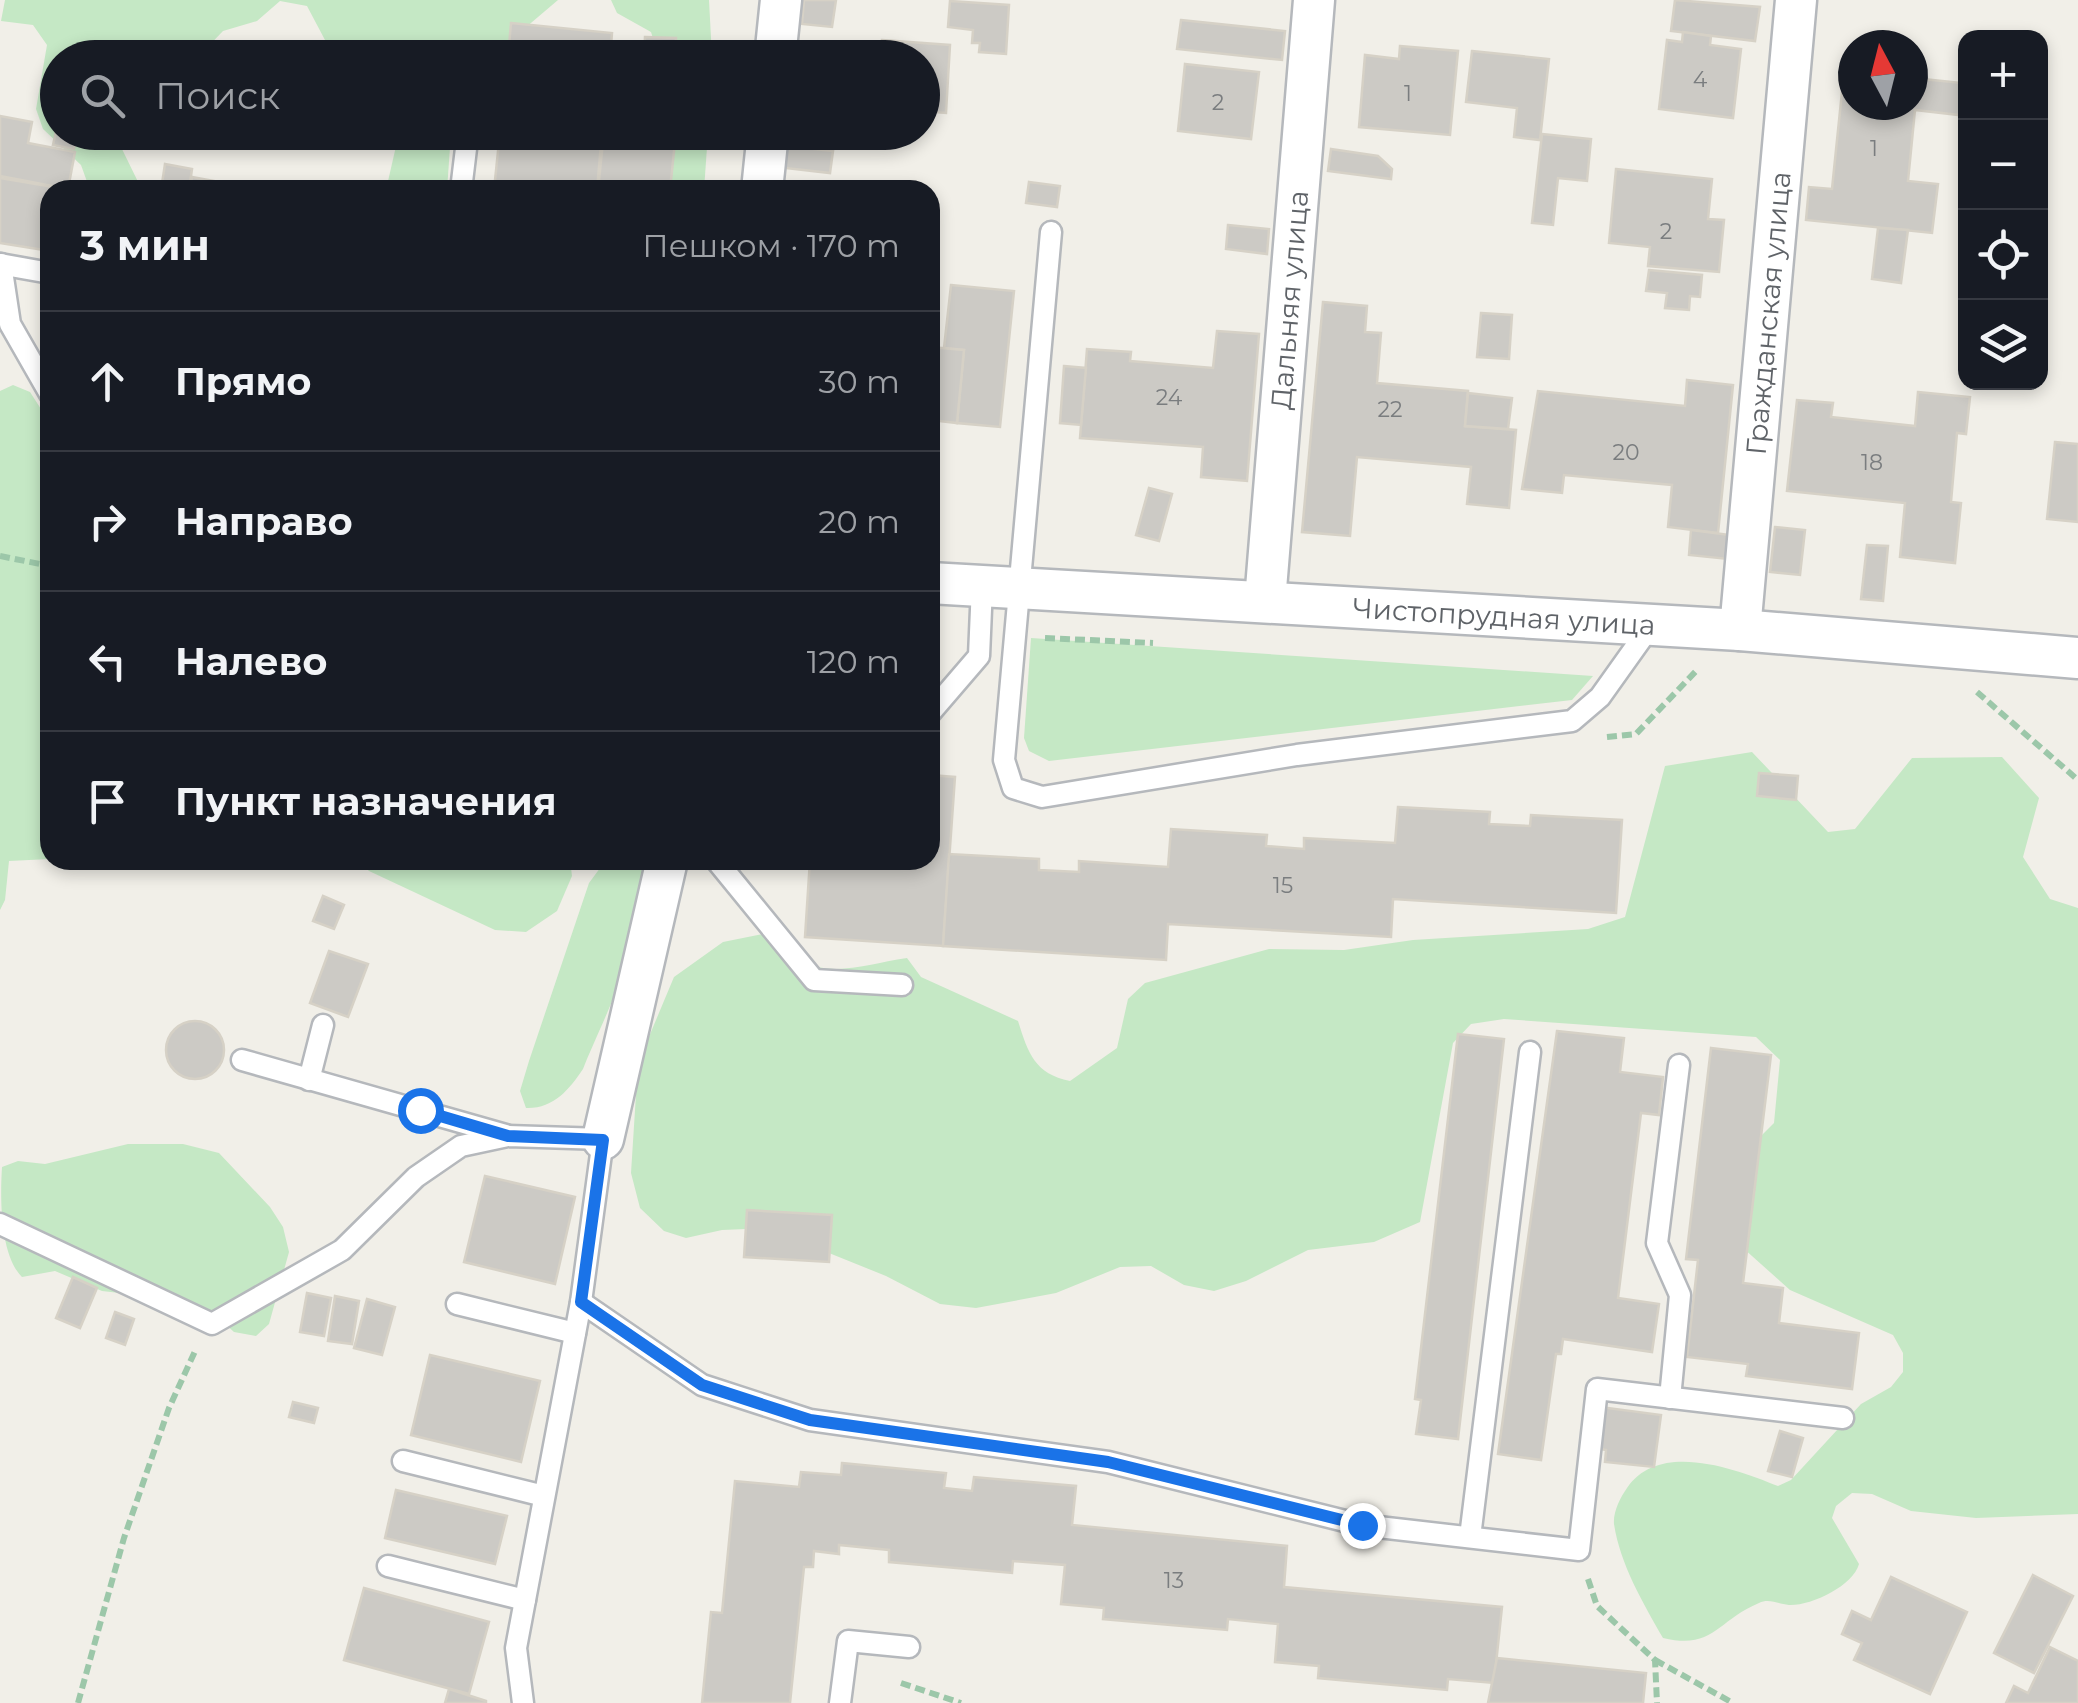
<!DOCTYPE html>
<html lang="ru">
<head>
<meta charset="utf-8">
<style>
  :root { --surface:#171b24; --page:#242831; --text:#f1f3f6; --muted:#9ea1a6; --line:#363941 }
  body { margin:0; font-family:Montserrat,sans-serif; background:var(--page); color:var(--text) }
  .controls { position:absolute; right:30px; top:30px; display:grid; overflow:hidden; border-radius:20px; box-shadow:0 5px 15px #0003 }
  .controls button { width:90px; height:90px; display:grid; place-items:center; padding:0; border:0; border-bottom:2px solid var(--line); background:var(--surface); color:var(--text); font:50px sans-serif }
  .compass { position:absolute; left:1838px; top:30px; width:90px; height:90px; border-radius:50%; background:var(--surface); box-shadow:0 5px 15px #0003; rotate:353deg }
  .stop { position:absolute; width:30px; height:30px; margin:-22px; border:8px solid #1a73e8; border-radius:50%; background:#fff }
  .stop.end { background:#1a73e8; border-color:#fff; box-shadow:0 2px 10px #0008 }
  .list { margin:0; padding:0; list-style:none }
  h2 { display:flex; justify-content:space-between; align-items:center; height:130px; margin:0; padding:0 40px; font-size:42px }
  h2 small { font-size:32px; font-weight:400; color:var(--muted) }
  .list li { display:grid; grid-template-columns:65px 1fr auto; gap:30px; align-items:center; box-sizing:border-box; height:140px; padding:0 40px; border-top:2px solid var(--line) }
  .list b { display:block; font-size:38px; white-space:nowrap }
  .list em { font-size:32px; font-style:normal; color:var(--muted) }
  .icon { flex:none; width:55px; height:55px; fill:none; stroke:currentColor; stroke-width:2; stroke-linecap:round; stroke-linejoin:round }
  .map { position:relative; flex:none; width:2078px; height:1703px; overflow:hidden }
  .search { position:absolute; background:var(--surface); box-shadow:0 5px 15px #0003; left:40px; top:40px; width:900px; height:110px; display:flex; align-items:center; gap:25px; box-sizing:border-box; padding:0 35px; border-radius:55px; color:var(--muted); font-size:38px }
  .panel { position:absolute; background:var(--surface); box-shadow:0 5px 15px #0003; left:40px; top:180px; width:900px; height:690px; border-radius:30px }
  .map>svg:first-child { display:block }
</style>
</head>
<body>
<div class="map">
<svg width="2078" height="1703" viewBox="0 0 2078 1703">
  <rect width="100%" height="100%" fill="#f1efe8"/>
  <!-- green -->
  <g fill="#c5e8c5">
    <polygon points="5,0 558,0 491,57 334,57 307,6 280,1 257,21 223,31 198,57 58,58 58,132 125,133 121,147 142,190 90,190 81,165 43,129 36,109 47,45 33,25 1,21"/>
    <polygon points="611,0 709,0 712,57 659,57 651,32 617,13"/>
    <polygon points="399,133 451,133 447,190 386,190"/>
    <polygon points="660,133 708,133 704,190 655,190"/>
    <polygon points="13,385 30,392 50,423 50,859 9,861 5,900 0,910 0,391"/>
    <polygon points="1031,638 1593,676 1572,700 1049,761 1029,751 1024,738"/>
    <path d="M1752,752L1828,832L1855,829L1912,758L2002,757L2039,798L2023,857L2050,899L2078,908V1514L1976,1518L1911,1511L1872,1494L1852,1493L1836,1506L1832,1518L1859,1564C1853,1586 1811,1606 1789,1605C1778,1604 1769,1598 1759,1603C1716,1621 1714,1650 1663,1638C1643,1603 1620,1564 1614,1524C1613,1512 1620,1498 1627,1488C1659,1440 1736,1469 1778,1486L1791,1480L1861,1404L1891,1387L1903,1372V1353L1893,1335L1790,1290L1714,1222L1707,1190L1774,1123L1780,1060L1756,1037L1504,1019L1471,1024L1453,1043L1420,1222L1374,1242L1308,1250L1246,1281L1214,1291L1184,1285L1151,1266L1120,1267L1056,1293L976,1308L940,1304L886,1276L767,1228L722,1230L686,1238L664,1231L640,1208L631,1173L638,1063L674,977L723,942L778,931C808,988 853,966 907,958L921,977L1018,1021C1028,1053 1035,1074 1070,1081L1117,1048L1128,999L1145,983L1269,949L1344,950L1413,940L1588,929L1625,917L1665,766Z"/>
    <polygon points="357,860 570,860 572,876 557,911 526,932 495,930 369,871"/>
    <path d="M606,860H640C662,908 602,1020 583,1069C569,1090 553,1109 526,1108L520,1091L529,1061L589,883Z"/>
    <path d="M128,1144H183L219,1153L270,1207L283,1227L289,1252L269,1324L256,1336L234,1332L211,1311L190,1301L102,1291L55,1271L22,1277C0,1255 0,1199 2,1167L18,1161L45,1164Z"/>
  </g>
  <!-- building -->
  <g fill="#cccac5" stroke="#d6d1c6" stroke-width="2.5">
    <polygon points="804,0 836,0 832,27 802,24"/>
    <polygon points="1675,0 1760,7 1755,41 1671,31"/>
    <polygon points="950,1 1009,5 1006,54 979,52 980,43 972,43 973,30 948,27"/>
    <polygon points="1181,20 1285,31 1282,60 1177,49"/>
    <polygon points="511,23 612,33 610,58 508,58"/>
    <polygon points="1683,32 1711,36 1710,45 1741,49 1733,118 1659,109 1667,40 1682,42"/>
    <polygon points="645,37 676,38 676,58 644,58"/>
    <polygon points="882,40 950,45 946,113 922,111 922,58 881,58"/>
    <polygon points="1400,46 1458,51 1450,135 1359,127 1365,55 1399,59"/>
    <polygon points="1472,51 1549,59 1540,140 1514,137 1517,108 1466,102"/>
    <polygon points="1185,64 1259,72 1251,139 1178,131"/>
    <polygon points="1844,72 1853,72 1853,105 1913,105 1913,78 1962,83 1959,115 1915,110 1908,181 1938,184 1932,233 1806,220 1809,187 1832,189"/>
    <polygon points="0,116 32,122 28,143 75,152 68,189 0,176"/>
    <polygon points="58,122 58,132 77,132 74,149 53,145"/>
    <polygon points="500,132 602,132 597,190 494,190"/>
    <polygon points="604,132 676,132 670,190 598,190"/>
    <polygon points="1542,134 1591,139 1587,181 1558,178 1553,225 1532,223"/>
    <polygon points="787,146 833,151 830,173 785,168"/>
    <polygon points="1331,149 1378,156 1392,169 1391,179 1328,171"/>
    <polygon points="165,164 192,169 189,190 161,190"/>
    <polygon points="1616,169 1712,179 1708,219 1724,220 1719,272 1648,266 1650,247 1609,243"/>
    <polygon points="192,177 214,181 213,190 190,190"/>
    <polygon points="0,178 71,190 50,190 50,251 0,243"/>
    <polygon points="1029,182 1060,186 1057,207 1026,203"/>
    <polygon points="1228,225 1269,229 1267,254 1226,249"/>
    <polygon points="1878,228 1908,230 1901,283 1872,279"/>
    <polygon points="1649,270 1702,275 1700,297 1690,296 1689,310 1665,308 1667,293 1646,291"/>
    <polygon points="951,285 1014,291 1000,427 957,423 964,350 944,348"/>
    <polygon points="1323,302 1367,306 1365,332 1381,333 1377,383 1468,391 1465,426 1516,430 1509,508 1467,504 1471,467 1357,457 1350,536 1302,532"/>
    <polygon points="1481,313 1512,315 1509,359 1477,357"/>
    <polygon points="1217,331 1259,334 1247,481 1201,477 1203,447 1080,438 1087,349 1131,352 1130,361 1213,368"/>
    <polygon points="930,347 964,350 957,423 930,420"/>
    <polygon points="1064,366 1086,368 1081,425 1060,423"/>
    <polygon points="1687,380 1733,385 1718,533 1668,527 1672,485 1564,475 1562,493 1522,489 1538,391 1685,406"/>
    <polygon points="1918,392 1970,397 1966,434 1957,433 1951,502 1961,503 1955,563 1900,557 1905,503 1787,491 1797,400 1833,403 1831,417 1915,426"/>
    <polygon points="1468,393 1512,398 1508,429 1465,426"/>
    <polygon points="2055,442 2078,444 2078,522 2047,519"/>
    <polygon points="1149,488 1172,494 1159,541 1136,535"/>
    <polygon points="1775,527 1805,530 1800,575 1770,572"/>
    <polygon points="1691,530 1730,535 1728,559 1689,555"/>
    <polygon points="1867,545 1888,546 1883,601 1861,599"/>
    <polygon points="1759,773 1798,776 1796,800 1757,796"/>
    <polygon points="930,775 955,777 943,946 805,937 810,860 930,860"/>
    <polygon points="1398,807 1490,812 1489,824 1530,826 1531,815 1622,820 1616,913 1393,899 1391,937 1168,924 1166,960 943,946 949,854 1039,859 1039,870 1079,872 1079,861 1168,867 1171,829 1267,835 1266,846 1304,849 1304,838 1395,843"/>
    <polygon points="323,896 344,905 334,929 313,921"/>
    <polygon points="329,951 368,964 348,1017 310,1003"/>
    <circle cx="195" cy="1050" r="29"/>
    <polygon points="1557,1031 1624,1038 1620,1072 1663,1077 1659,1115 1641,1113 1618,1298 1659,1304 1652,1352 1563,1339 1561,1354 1556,1354 1541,1460 1498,1454"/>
    <polygon points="1458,1034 1504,1039 1458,1439 1416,1434 1421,1400 1415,1399"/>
    <polygon points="1711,1048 1771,1055 1743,1283 1783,1288 1779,1323 1859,1333 1852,1389 1746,1376 1748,1364 1687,1357 1698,1260 1686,1259"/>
    <polygon points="485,1176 575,1197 555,1284 464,1262"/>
    <polygon points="747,1210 832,1215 829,1262 744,1257"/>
    <polygon points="73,1277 97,1288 80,1328 56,1318"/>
    <polygon points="307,1293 331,1298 324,1336 300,1332"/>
    <polygon points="335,1296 359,1301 352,1344 328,1341"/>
    <polygon points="367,1299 395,1307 382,1355 354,1348"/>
    <polygon points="115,1312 134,1319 125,1345 106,1338"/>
    <polygon points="430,1355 540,1381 521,1462 411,1435"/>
    <polygon points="293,1402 318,1408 314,1423 289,1417"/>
    <polygon points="1600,1407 1661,1415 1654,1467 1605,1462 1606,1450 1595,1448"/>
    <polygon points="1780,1431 1803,1438 1792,1477 1768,1471"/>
    <polygon points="842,1463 946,1473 944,1488 972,1491 974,1477 1076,1486 1072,1525 1287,1546 1284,1587 1502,1607 1494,1683 1448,1679 1447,1690 1318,1678 1319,1666 1275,1662 1278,1624 1228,1619 1227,1630 1103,1619 1104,1608 1061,1604 1065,1565 1013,1561 1012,1573 889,1562 889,1550 839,1545 839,1554 814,1551 813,1567 804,1567 790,1703 702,1703 711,1612 722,1613 735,1481 799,1487 801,1472 841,1475"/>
    <polygon points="396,1490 507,1516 495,1564 385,1538"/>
    <polygon points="2033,1575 2073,1596 2034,1673 1994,1653"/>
    <polygon points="1891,1577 1967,1612 1930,1694 1854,1660 1862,1643 1842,1634 1852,1611 1871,1620"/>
    <polygon points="364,1588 489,1622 469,1694 344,1660"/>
    <polygon points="2050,1647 2078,1661 2078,1703 2006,1703 2014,1686 2028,1693"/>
    <polygon points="1497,1658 1646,1673 1643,1703 1488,1703"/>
    <polygon points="449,1689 486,1701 486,1703 445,1703"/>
  </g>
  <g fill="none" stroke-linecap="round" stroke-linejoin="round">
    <defs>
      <g id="service">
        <polyline points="461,190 468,132"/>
        <polyline points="1051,232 1004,760 1013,788 1042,797 1297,755 1572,721 1600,697 1652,624"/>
        <polyline points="0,264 50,273"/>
        <polyline points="1,264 10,324 50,394"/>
        <polyline points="930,713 979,656 982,586"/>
        <polyline points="716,860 814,980 902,985"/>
        <polyline points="242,1060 506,1135"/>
        <polyline points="309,1080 323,1025"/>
        <polyline points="0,1224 212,1324 342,1250 416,1177 461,1146 508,1136 603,1139 581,1302 516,1648 523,1703"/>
        <polyline points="581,1302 702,1385 810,1420 1108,1462 1361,1525 1579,1550 1597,1389 1843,1418"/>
        <polyline points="457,1304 575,1333"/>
        <polyline points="1670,1398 1680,1295 1657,1243 1679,1065"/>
        <polyline points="403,1461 544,1496"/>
        <polyline points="1470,1537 1530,1052"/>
        <polyline points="388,1566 525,1600"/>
        <polyline points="840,1703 848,1641 909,1647"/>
      </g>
      <g id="minor">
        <polyline points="775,58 781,0"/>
        <polyline points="762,190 768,132"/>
        <path id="s1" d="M930,583L1740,630L2078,658"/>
        <path id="s2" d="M1265,601L1314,0"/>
        <path id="s3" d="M1740,630L1796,0"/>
        <polyline points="603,1139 667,860"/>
      </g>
    </defs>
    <!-- service casing -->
    <use href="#service" stroke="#b5b8bc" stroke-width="25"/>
    <!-- minor casing -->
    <use href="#minor" stroke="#b5b8bc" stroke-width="45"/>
    <!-- path -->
    <g stroke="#9cc7a9" stroke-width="6" stroke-dasharray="10 5" stroke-linecap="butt">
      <polyline points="0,556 50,566"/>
      <polyline points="1045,638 1153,643"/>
      <polyline points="1977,692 2078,780"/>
      <polyline points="1607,737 1636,734 1697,670"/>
      <polyline points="1588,1579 1597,1606 1655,1660 1657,1703"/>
      <polyline points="1655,1660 1733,1703"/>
      <polyline points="901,1683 961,1703"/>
      <polyline points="78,1703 124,1538 169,1408 196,1349"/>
    </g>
    <!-- service -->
    <use href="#service" stroke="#fff" stroke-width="20"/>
    <!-- minor -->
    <use href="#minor" stroke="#fff" stroke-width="40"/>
  </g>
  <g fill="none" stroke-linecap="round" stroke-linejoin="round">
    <!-- route -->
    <polyline stroke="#1a73e8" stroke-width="12" points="420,1110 508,1136 603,1140 581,1302 702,1385 810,1420 1108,1462 1362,1525"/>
  </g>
  <g text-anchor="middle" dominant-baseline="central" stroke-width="8" stroke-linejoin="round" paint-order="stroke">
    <!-- number labels -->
    <g font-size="22" fill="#7a7d7f">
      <text x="1700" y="79">4</text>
      <text x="1408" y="93">1</text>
      <text x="1218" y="102">2</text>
      <text x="1874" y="148">1</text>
      <text x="1666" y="231">2</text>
      <text x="1169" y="397">24</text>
      <text x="1390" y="409">22</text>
      <text x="1626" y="452">20</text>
      <text x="1872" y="462">18</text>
      <text x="1283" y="885">15</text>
      <text x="1174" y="1580">13</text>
    </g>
    <!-- street labels -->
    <g font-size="28" fill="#5f6368" stroke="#fff">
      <text stroke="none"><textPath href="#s2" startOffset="302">Дальняя улица</textPath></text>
      <text stroke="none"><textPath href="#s3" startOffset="318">Гражданская улица</textPath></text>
      <text stroke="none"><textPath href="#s1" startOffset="575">Чистопрудная улица</textPath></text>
    </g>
  </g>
</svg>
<div class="controls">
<button>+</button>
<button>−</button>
<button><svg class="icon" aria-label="locate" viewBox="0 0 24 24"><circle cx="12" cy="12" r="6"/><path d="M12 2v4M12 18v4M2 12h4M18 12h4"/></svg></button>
<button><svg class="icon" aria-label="layers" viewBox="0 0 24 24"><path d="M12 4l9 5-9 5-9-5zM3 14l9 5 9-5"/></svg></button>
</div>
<svg class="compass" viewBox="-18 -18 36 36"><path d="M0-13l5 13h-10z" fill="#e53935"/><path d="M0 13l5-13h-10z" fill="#9ea1a6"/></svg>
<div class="stop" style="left:420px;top:1110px"></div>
<div class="stop end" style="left:1362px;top:1525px"></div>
<div class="search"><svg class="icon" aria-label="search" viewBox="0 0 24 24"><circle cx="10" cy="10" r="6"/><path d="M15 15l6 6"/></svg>Поиск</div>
<section class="panel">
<h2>3 мин<small>Пешком · 170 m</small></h2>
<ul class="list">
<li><svg class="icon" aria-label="ahead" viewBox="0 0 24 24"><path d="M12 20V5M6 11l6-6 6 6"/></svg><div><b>Прямо</b></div><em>30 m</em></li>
<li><svg class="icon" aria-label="right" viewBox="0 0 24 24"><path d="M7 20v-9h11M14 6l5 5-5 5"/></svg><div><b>Направо</b></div><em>20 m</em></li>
<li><svg class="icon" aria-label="left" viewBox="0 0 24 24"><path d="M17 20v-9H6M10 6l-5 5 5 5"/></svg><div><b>Налево</b></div><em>120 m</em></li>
<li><svg class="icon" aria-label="arrive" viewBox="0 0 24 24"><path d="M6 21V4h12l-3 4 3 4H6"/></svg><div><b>Пункт назначения</b></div></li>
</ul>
</section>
</div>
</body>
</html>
